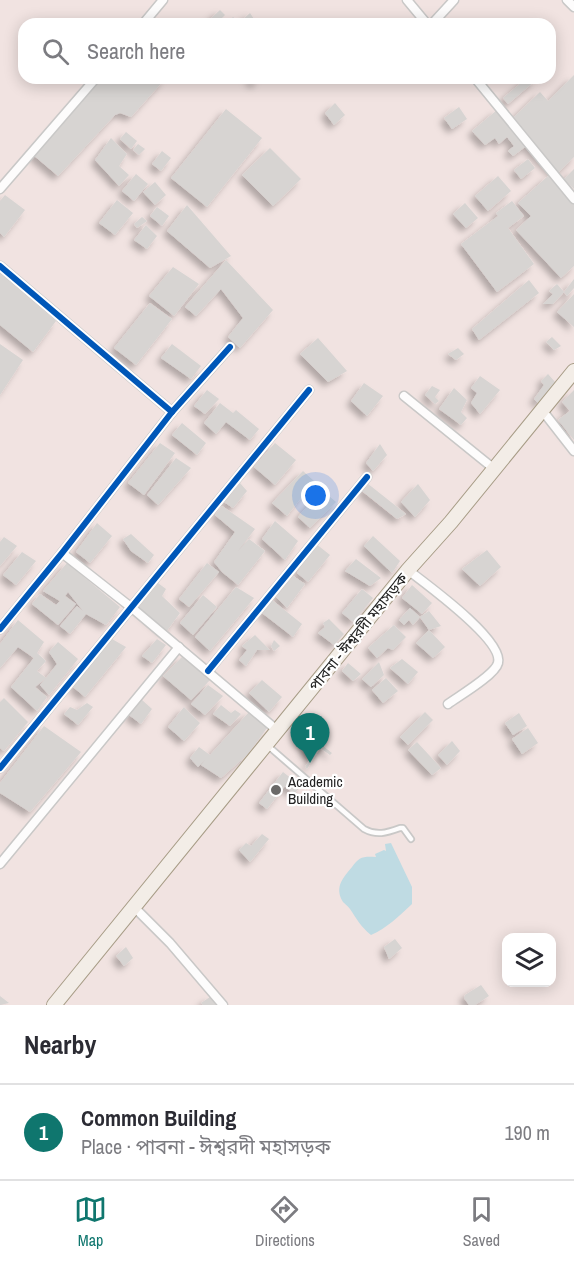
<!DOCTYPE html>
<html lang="en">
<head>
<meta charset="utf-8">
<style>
  :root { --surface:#fff; --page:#f7f7f7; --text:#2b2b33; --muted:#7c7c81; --line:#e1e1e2; --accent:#0f766e }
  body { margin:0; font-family:"Archivo Narrow","Noto Sans Bengali",sans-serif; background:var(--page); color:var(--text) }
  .controls { position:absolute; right:18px; bottom:18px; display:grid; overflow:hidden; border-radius:12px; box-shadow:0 3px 15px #0003 }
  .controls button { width:54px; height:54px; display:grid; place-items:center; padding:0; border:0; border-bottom:2px solid var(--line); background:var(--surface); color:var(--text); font:30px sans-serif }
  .you { position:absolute; left:316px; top:496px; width:21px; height:21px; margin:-15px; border:4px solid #fff; border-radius:50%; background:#1a73e8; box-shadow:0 0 0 9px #1a73e833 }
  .badge { display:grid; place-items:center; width:39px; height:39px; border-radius:50%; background:var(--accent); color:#fff; font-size:20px; font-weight:700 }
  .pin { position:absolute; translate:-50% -50px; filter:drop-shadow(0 2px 3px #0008) }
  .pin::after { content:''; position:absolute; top:32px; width:21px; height:18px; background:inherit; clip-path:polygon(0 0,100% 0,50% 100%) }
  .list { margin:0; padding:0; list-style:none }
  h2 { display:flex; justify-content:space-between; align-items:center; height:78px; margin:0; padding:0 24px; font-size:26px }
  h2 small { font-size:20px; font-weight:400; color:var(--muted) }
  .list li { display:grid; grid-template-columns:39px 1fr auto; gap:18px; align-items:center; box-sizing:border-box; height:96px; padding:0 24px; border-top:2px solid var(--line) }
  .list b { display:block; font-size:22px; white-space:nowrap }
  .list p { margin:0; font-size:20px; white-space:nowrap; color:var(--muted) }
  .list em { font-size:20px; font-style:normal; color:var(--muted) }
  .icon { flex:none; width:33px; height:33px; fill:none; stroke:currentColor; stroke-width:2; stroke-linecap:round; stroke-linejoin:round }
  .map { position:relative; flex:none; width:574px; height:1005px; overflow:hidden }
  .search { position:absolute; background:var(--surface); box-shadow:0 3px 15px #0003; left:18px; right:18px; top:18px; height:66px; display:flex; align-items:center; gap:15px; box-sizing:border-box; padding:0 21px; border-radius:18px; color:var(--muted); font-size:22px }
  .sheet { height:174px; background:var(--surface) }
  nav { display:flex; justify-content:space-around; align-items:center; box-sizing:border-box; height:84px; border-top:2px solid var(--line); background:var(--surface); font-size:16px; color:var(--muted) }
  nav a { display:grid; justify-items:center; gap:3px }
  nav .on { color:var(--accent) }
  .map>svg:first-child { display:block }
</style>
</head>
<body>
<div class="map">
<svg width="574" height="1005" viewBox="0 0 574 1005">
  <defs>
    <filter id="shadow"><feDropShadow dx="-4.5" dy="4.5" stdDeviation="3" flood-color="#0004"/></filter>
  </defs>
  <rect width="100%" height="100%" fill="#f0eeeb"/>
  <!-- commercial -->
  <path fill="#f1e3e1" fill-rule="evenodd" d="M0,0H574V1005H0ZM24,24H550V78H24ZM506,938H552V982H506Z"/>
  <!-- water -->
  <path fill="#bfdbe3" d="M391,843L412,887V904C399,916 387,928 371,935C361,927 356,918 350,909C348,906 345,904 343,902C334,887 343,878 352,867C359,857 363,856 376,857L375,854L384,850L386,851L385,844Z"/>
  <!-- building -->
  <g fill="#d7d4d2" filter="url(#shadow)">
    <polygon points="220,10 225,15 216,24 205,24"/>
    <polygon points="250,13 256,22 254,24 227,24 233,17 239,23"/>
    <polygon points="574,75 574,157 556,175 518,138 525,147 513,156 508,151 514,146 507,137 499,144 495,138 485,145 472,131 497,110 516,134 522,127 513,118 540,92 548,101"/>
    <polygon points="99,78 166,78 131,117 120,113 115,115 58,176 32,154"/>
    <polygon points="248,78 261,78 255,84"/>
    <polygon points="527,78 534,78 536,80 508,104 503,98"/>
    <polygon points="335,103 345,115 334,125 325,113"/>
    <polygon points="459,107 467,119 452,129 444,118"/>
    <polygon points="226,109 262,138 207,207 171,178"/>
    <polygon points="126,132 137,141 131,149 120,139"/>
    <polygon points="111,138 127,154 119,166 129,175 119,186 95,160"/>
    <polygon points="138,144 145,149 139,155 133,150"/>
    <polygon points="270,148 301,179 273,206 242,175"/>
    <polygon points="162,151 171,158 161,171 152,164"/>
    <polygon points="528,159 535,168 521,179 514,170"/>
    <polygon points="574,169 574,189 564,179"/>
    <polygon points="136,174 148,184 134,201 122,191"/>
    <polygon points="498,176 511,191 488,211 475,196"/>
    <polygon points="548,176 574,204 574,266 561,278 516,230 531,216 518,203"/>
    <polygon points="155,182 166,195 155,205 143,192"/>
    <polygon points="5,195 25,210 4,237 0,233 0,201"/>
    <polygon points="117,200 133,213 115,235 99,223"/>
    <polygon points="512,201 524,216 508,228 534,264 497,292 461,244 498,216 496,213"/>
    <polygon points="465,203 478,218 466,228 453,214"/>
    <polygon points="187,205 231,256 210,268 167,231"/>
    <polygon points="157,207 169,216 162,226 150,216"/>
    <polygon points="142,217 147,221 137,228 134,224"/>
    <polygon points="146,225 157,236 147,249 134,240"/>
    <polygon points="226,260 273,310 240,348 228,337 243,318 221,289 196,316 185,307"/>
    <polygon points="173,267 199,284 174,316 149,296"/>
    <polygon points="0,273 56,321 33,352 0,325"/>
    <polygon points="574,279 574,288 567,296 564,292"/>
    <polygon points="529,280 539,293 479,340 472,329"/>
    <polygon points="557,284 564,292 553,304 543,304 553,294 549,291"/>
    <polygon points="574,294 574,327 557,312"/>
    <polygon points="150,303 172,319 136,365 114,348"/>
    <polygon points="552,337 561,346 554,350 546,342"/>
    <polygon points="318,338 347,371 328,382 300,354"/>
    <polygon points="0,344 23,360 0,395"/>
    <polygon points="172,344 201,366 191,379 161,358"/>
    <polygon points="458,348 464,354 456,360 448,354"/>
    <polygon points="548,374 556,383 539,404 534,399 544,385 541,381"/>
    <polygon points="480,376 500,390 480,414 471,403 477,393 471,388"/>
    <polygon points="364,383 383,396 367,416 351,401"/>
    <polygon points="432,386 440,390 435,397 439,401 435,404 425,395"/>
    <polygon points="454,388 467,400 461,412 467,418 461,425 439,409"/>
    <polygon points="207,390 219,399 205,414 194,406"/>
    <polygon points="574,390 574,440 558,420 570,411 562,402"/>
    <polygon points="220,403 233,413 236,410 259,429 250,440 226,422 216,434 204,423"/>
    <polygon points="182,423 206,443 197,455 172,435"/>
    <polygon points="160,443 175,453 144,495 128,483"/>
    <polygon points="275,443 296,460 275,485 254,467"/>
    <polygon points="380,444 387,455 373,471 366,463"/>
    <polygon points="176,458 191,468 158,505 147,495"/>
    <polygon points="303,471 314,481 287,516 272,503"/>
    <polygon points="240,483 247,491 233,508 224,502"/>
    <polygon points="367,483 406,514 397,519 362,491"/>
    <polygon points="418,484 430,500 415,517 401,502"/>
    <polygon points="322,490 336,502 310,528 298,517"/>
    <polygon points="222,506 255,529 238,551 249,539 265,551 238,585 222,572 214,562 235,532 215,515"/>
    <polygon points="275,521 298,541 285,560 262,539"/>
    <polygon points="97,523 112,536 90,563 76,552"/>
    <polygon points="131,534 154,555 148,563 131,551 123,539"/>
    <polygon points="373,536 400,561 392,573 364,546"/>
    <polygon points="4,537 17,546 0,566 0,542"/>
    <polygon points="315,543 330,555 308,582 297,573"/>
    <polygon points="487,550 501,567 480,586 462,569"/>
    <polygon points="22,552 36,561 16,585 3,575"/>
    <polygon points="356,559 381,578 370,586 345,571"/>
    <polygon points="67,563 120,607 106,625 86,614 70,634 60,626 77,606 83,611 68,592 65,596 76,604 58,625 32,604 40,594 56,605 60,601 43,591"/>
    <polygon points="207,563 219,572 189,607 179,599"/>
    <polygon points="293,576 305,584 287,608 276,597"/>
    <polygon points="158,583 166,589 162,596 180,613 166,632 139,607"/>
    <polygon points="412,585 432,603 422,614 402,598"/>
    <polygon points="236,587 254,598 210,651 195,637"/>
    <polygon points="362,589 373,598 353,622 342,613"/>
    <polygon points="203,595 217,607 193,635 180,623"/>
    <polygon points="272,600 302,624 293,637 262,613"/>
    <polygon points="410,608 420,617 413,625 409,620 404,625 399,620"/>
    <polygon points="429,611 441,626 429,630 420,617"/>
    <polygon points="329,619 344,634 334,645 318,633 325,627 323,623"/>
    <polygon points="18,620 44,642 37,653 46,661 37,671 46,678 57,664 49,652 58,642 78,659 49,695 40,685 46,678 35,687 47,697 37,711 11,687 34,658 18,647 0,668 0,644"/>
    <polygon points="394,625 406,637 393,650 388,648 377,658 368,648"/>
    <polygon points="429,630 445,647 433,658 416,643"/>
    <polygon points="255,635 270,650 257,650 246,666 239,660 247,650 242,646"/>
    <polygon points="112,639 126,647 85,697 73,687"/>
    <polygon points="157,639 166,645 152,663 142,656"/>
    <polygon points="274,640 280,646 274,651 271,646"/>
    <polygon points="182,657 210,680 191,700 163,676"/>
    <polygon points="402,659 418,672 408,684 390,668"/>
    <polygon points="379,662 384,675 371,687 362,679"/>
    <polygon points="348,663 361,674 353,681 342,671"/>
    <polygon points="386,678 398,691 383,703 372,690"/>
    <polygon points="262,680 282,697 269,712 249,693"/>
    <polygon points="208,685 223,696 205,715 191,704"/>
    <polygon points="4,698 28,722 4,751 0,748 0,702"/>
    <polygon points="141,699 152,709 141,724 129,715"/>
    <polygon points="87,703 93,707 78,725 64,714 70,707 77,710"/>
    <polygon points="221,705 231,713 235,710 241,714 230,726 213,714"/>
    <polygon points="184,707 200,723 184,741 168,727"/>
    <polygon points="249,712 267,728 247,755 221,778 201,765 205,760 198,767 190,758 199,747 210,755"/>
    <polygon points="425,712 433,720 408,745 400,737"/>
    <polygon points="519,713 527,726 513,735 505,723"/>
    <polygon points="44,726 81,752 30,812 0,793 0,783"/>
    <polygon points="528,728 538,743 522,754 512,739"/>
    <polygon points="316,733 325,739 323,746 332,753 330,755 320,748 307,769 305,767 312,757 303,751 308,744 304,741 308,736 312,739"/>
    <polygon points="452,741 460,751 447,765 438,755"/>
    <polygon points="417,742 441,768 432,775 408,750"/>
    <polygon points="283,772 301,786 294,794 285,786 267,809 259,803"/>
    <polygon points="262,834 269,839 250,862 239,850 246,843 251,846"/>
    <polygon points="395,939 402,948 389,959 384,947"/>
    <polygon points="126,947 133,958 124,966 116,956"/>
    <polygon points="481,985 489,996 475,1005 469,1005 464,998 465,995"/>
    <polygon points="0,996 9,1003 0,1005"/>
    <polygon points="210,997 216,1005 203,1005 201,1003"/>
  </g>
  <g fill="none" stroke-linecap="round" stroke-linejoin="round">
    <defs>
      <path id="service" d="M267,745L364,829C377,836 386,833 400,828H403L411,839"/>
      <g id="minor">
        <polyline points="407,0 427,24"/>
        <polyline points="567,0 574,7"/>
        <polyline points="143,24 163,0"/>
        <polyline points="432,24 454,0"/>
        <polyline points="475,78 574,199"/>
        <polyline points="0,189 96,78"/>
        <polyline points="0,266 172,412"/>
        <polyline points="404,396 493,468"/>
        <polyline points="542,410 574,451"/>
        <polyline points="62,553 132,608 278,731"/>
        <path d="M408,570C426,584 504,640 498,663C495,675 459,696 448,704"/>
        <polyline points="0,629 62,553 172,412 230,347"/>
        <polyline points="208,671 367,477"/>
        <polyline points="0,768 309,390"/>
        <polyline points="0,864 179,647"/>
        <polyline points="134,907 170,943 223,1005"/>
      </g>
      <polyline id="primary" points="54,1005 408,570 451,522 574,371"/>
    </defs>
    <!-- service casing -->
    <use href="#service" stroke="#c9c8c7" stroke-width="8"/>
    <!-- minor casing -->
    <use href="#minor" stroke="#c9c8c7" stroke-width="11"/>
    <!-- primary casing -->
    <use href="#primary" stroke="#a79c86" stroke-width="16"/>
    <!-- service -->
    <use href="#service" stroke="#fdfcfc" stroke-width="4.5"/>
    <!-- minor -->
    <use href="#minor" stroke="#fdfcfc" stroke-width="8"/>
    <!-- primary -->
    <use href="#primary" stroke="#f3ede7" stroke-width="14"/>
    <defs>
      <g id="cycleway">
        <polyline points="0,266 172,412"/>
        <polyline points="0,629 62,553 172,412 230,347"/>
        <polyline points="208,671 367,477"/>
        <polyline points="0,768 309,390"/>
      </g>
    </defs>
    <!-- cycleway casing -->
    <use href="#cycleway" stroke="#fff" stroke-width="10"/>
    <!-- cycleway -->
    <use href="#cycleway" stroke="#0057b8" stroke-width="6"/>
  </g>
  <!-- markers -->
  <circle fill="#6a6968" stroke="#fff" stroke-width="2" cx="276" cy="790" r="6"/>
  <g text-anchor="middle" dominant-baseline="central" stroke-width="4.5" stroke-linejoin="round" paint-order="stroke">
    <!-- street labels -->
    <g font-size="15" fill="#222" stroke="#fff">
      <text transform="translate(358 632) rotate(-51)">পাবনা - ঈশ্বরদী মহাসড়ক</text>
    </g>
    <!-- poi labels -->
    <g font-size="15" fill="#222" stroke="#fff" text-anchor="start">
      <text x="288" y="781">Academic<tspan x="288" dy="17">Building</tspan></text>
    </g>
  </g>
</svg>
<div class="controls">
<button><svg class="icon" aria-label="layers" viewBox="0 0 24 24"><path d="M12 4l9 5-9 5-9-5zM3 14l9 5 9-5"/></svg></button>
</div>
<div class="you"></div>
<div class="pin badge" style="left:310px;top:763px">1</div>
<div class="search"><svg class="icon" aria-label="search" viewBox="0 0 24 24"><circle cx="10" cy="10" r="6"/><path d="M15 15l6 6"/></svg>Search here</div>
</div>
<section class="sheet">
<h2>Nearby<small></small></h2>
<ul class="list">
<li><span class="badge">1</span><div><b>Common Building</b><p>Place · পাবনা - ঈশ্বরদী মহাসড়ক</p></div><em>190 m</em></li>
</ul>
</section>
<nav>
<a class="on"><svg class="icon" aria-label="map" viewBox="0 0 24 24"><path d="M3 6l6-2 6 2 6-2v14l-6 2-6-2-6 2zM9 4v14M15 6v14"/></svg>Map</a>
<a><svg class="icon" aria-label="directions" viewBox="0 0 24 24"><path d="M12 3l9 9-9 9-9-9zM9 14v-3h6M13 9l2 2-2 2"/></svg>Directions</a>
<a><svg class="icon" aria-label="saved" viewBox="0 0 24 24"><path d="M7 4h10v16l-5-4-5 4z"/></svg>Saved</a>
</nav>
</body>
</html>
